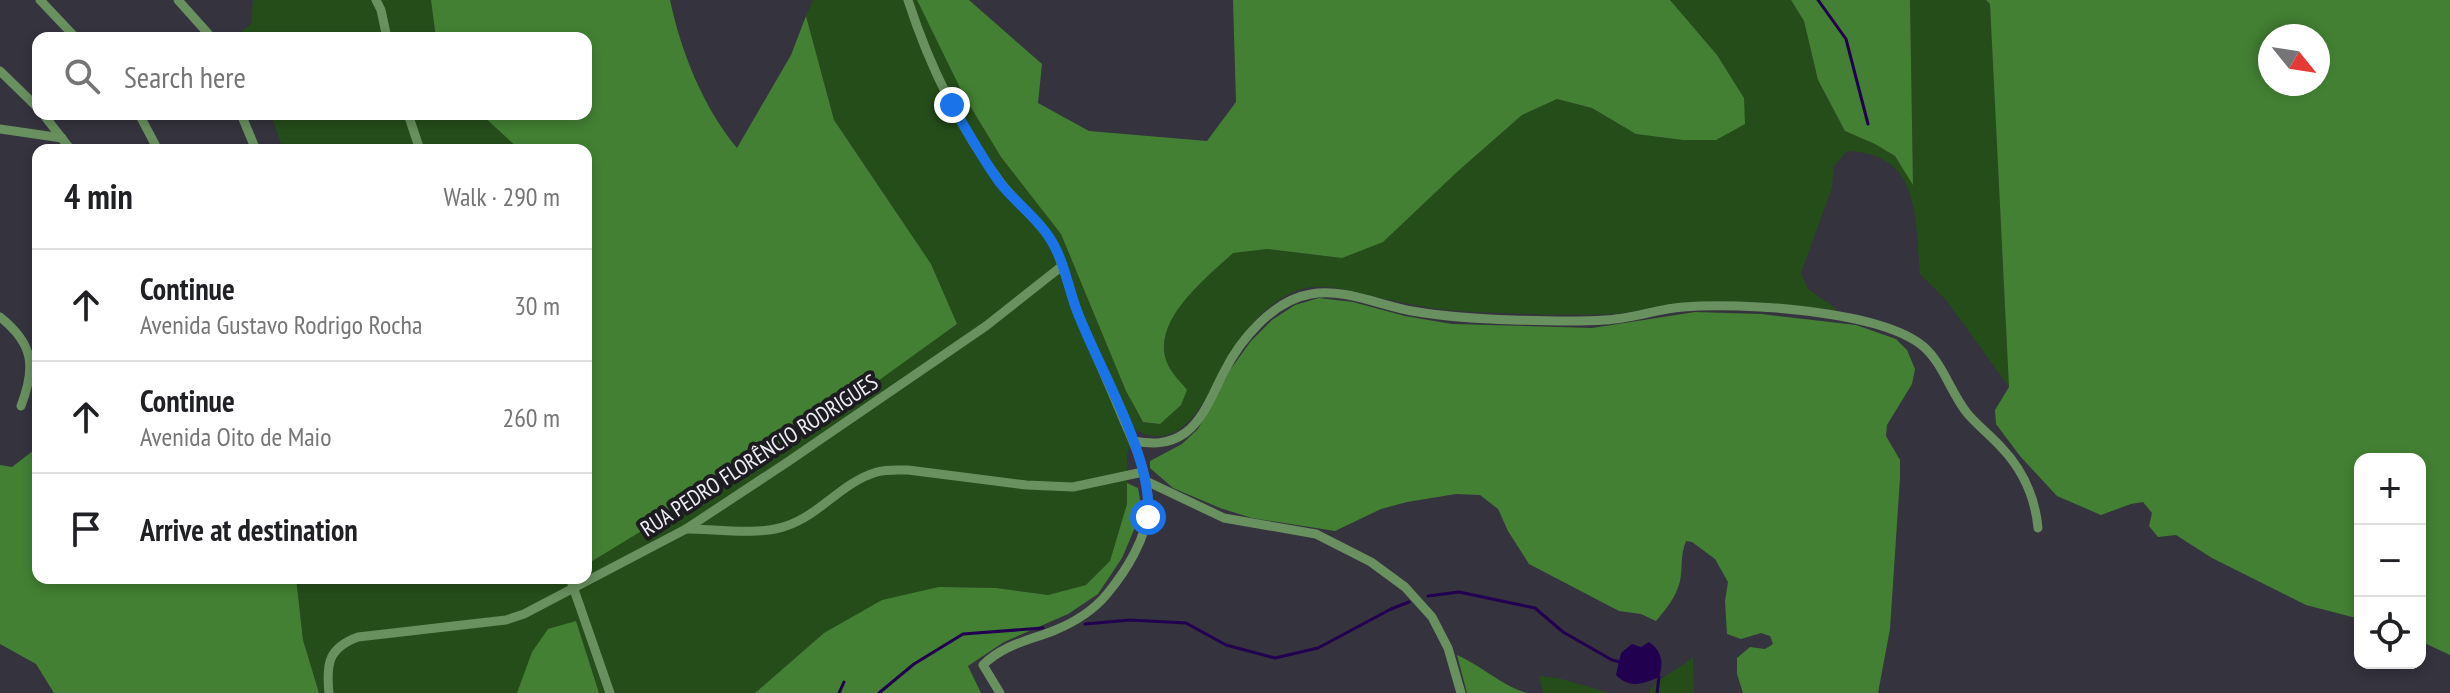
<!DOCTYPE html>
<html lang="en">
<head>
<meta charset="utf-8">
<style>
  :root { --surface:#fff; --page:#f2f2f2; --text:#202124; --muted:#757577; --line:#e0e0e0 }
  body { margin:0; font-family:"PT Sans Narrow",sans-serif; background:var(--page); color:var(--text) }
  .controls { position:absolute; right:24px; bottom:24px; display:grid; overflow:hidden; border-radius:16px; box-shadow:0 4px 12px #0003 }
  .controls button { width:72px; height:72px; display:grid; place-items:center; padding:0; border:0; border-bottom:2px solid var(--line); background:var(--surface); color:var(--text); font:40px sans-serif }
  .compass { position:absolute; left:2258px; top:24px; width:72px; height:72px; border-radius:50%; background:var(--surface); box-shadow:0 4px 12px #0003; rotate:120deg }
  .stop { position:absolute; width:24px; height:24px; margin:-18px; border:6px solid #1a73e8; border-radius:50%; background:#fff }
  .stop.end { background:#1a73e8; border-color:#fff; box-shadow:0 2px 8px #0008 }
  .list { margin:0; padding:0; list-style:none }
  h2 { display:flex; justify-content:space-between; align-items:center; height:104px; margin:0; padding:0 32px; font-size:34px }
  h2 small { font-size:26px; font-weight:400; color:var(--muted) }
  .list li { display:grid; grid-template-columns:52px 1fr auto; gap:24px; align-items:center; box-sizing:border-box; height:112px; padding:0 32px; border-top:2px solid var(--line) }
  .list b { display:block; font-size:30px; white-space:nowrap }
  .list p { margin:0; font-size:26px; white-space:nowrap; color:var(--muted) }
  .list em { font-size:26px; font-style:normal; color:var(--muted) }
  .icon { flex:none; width:44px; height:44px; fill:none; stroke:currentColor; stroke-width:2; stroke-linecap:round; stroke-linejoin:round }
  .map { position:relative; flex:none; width:2450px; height:693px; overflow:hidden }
  .search { position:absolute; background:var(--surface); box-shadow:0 4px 12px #0003; left:32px; top:32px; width:560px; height:88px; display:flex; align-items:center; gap:20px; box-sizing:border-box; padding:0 28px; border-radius:16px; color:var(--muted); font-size:30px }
  .panel { position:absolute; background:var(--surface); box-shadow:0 4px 12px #0003; left:32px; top:144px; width:560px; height:440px; border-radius:16px }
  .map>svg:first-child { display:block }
</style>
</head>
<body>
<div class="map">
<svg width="2450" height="693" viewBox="0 0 2450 693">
  <rect width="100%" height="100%" fill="#35333e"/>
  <!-- green -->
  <g fill="#254d1a">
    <polygon points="253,0 431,0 436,38 245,38 242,31 251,24"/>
    <path d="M813,0H917L964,96L1001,157L1061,234L1126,391L1142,422L1159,424L1187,391C1181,382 1172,374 1168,365C1148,323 1206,278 1233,253L1267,249L1342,258L1457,172L1522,115L1557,99L1592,108L1636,134L1683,140H1716L1744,98L1717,55L1670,0H1791L1804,21L1818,80L1845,131L1875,144L1895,156L1913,183L1910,0H1986L1990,4L2009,387L1946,300L1920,274C1915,218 1921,153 1847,151L1834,166L1832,188L1801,273L1808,289L1838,310C1804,307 1769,302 1735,302C1715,301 1694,301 1674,304C1654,306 1634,313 1614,314C1568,316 1521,314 1474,312C1447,311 1417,306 1390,300C1364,295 1333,283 1306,288C1274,295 1246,327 1230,354C1208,389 1188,457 1135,430L1127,455V504L1110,561L1086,585L1048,595L996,588L939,587L824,633L755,693H599L576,621L522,680L517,693H319L303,640L296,578H586V535L589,562L957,325L931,264L834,120L806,16Z"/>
    <polygon points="271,114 481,114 520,150 283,150"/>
    <path d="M1693,657L1694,693H1648C1662,674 1675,673 1693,657Z"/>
    <polygon points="1539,676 1558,678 1609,693 1543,693"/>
  </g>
  <!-- forest -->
  <g fill="#438033" fill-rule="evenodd">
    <path d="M431,0H670C681,52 703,107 737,148L791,55L806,16L834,120L931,264L957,324L825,419L589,563L586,535V150H520L481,114H586V38H436Z"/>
    <path d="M917,0H969L1042,64L1038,103L1089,131L1207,141L1236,102L1233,0H1670L1717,55L1744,98L1745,124L1716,140H1683L1636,134L1592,108L1557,99L1522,115L1457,172L1383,242L1342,258L1267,249L1233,253C1206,278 1148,323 1168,365C1172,374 1181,382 1187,390L1181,405L1160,424L1143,422L1126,391L1061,234L1001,157L964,96Z"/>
    <polygon points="1791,0 1910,0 1913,185 1895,156 1875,144 1845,131 1818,80 1804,21"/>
    <path d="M1986,0H2450V655L2420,641V459H2360V619L2306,605L2212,558L2176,535L2158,537L2149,526L2152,513L2143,502L2131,504L2101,515L2057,496L2020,456L1996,424L1995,410L2009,387L1990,4ZM2270,36H2318V84H2270Z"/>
    <path d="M1319,298L1353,302L1405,316L1452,324L1592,328L1695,312L1761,314L1856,325L1896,339L1907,350L1915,369L1912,384L1887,425L1886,436L1900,460V478L1890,629L1878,693H1743L1737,674V658L1750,647L1765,649L1773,644L1770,636L1761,633L1741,639L1727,634L1725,601L1728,582L1715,559L1692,542L1686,541C1680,555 1683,567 1680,581C1676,597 1667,608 1656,621L1641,614L1619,611L1529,564L1508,531L1498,509L1480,495L1456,494L1407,502L1381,509L1335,531L1252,518L1220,508L1173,488L1150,468V461L1182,444L1198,429L1230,370L1251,341L1272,320L1295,305Z"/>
    <polygon points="38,447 38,578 296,578 303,640 319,693 54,693 36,664 0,644 0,465 12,467"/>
    <polygon points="1127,483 1138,488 1142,511 1122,558 1098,594 1068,614 1004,642 968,666 981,693 755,693 824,633 882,600 939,587 996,588 1048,595 1086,585 1110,561 1127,504"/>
    <polygon points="576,621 599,693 517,693 532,652 548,629"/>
    <path d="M1457,655C1482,666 1502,686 1527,693H1467Z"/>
  </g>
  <!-- water -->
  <path fill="#220050" d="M1649,642C1662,651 1664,663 1659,677C1643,684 1630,689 1616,675L1621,653L1632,644L1641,647Z"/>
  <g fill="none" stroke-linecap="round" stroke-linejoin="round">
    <!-- stream -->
    <g stroke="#220050" stroke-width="3">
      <polyline points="1818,0 1846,39 1868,124"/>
      <polyline points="1428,596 1459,592 1535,608 1563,632 1612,660 1620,662"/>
      <polyline points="1085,624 1130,620 1186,623 1226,645 1275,658 1318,648 1391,609 1409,602"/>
      <polyline points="839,693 844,682"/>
      <polyline points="879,693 914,664 963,634 1043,628"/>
      <polyline points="1657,693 1659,677"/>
    </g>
    <!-- minor -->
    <g stroke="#69905f" stroke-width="9">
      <polyline points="40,0 76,38"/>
      <polyline points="178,0 212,38"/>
      <polyline points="376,0 381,10 387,38"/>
      <path d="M908,0C929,65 959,127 1001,183C1016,203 1039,219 1052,242C1065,265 1069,292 1079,316C1093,349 1108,382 1122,416C1134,444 1150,476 1148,508C1147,538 1126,571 1107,594C1093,611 1073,623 1053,631C1027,641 1003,645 983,665L1000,693"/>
      <polyline points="0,71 38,108"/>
      <polyline points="43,114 71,150"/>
      <polyline points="139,114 158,150"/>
      <polyline points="241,114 256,150"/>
      <polyline points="408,114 420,150"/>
      <polyline points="0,129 62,138"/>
      <path d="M0,317C34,344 36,367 21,406"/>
      <path d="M1133,441C1152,444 1168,445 1185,433C1204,419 1213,393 1224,372C1240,340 1273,300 1311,294C1344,288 1379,305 1412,311C1446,317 1480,319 1514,320C1544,321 1575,322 1605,320C1631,319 1657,309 1683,307C1739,302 1881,310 1924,347C1943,364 1951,393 1967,413C1977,425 1990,435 2001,447C2023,470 2035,496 2038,528"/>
      <polyline points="1146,481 1224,518 1316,534 1371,562 1405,587 1432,617 1448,648 1461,693"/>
      <path d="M686,529C715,529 758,536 786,526C820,515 842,482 877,472C887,469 897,470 908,470L1026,485L1073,487L1143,472"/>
      <polyline points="570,578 610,693"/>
      <path d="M329,693C326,664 328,648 358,637L506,620L524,614L686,529L789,461L986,326L1062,266"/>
    </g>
  </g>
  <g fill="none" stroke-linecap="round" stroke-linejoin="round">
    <!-- route -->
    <path stroke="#1a73e8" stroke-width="10" d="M952,105C967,131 982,158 1000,183C1015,202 1036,217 1049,237C1064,259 1068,287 1077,311C1099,369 1153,456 1148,517"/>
  </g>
  <g text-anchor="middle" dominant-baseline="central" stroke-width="8" stroke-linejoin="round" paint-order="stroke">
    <!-- street labels -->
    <g font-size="22" fill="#efeef5" stroke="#1d1c21">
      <text transform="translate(759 455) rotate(-33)">RUA PEDRO FLORÊNCIO RODRIGUES</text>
    </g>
  </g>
</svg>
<div class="controls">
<button>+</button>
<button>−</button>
<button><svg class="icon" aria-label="locate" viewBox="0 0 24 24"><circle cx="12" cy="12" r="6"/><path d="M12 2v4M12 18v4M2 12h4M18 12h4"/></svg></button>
</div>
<svg class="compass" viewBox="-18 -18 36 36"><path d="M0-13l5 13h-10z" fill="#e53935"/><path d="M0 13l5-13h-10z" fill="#757577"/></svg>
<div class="stop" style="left:1148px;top:517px"></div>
<div class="stop end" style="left:952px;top:105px"></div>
<div class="search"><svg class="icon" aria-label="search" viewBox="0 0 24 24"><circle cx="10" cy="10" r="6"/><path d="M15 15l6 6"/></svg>Search here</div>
<section class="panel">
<h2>4 min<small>Walk · 290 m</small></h2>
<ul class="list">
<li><svg class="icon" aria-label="ahead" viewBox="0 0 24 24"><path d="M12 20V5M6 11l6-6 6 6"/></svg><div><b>Continue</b><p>Avenida Gustavo Rodrigo Rocha</p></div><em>30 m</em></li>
<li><svg class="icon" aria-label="ahead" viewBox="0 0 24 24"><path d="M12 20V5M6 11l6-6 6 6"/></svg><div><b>Continue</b><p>Avenida Oito de Maio</p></div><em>260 m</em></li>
<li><svg class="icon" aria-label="arrive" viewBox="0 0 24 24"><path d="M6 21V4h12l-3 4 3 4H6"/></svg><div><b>Arrive at destination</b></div></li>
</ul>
</section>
</div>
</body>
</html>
